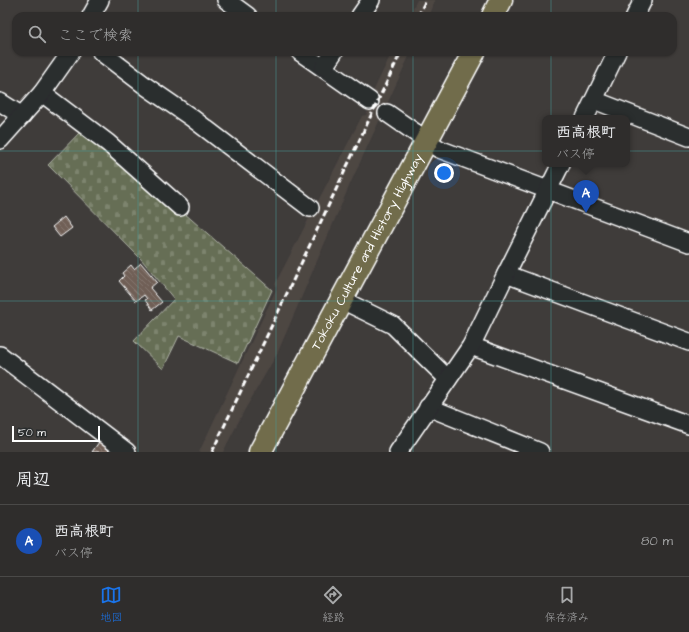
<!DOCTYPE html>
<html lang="ja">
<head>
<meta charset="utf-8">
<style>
  :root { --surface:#2f2d2c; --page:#3b3938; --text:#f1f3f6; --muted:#a7a8a9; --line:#4a4948; --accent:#1a73e8 }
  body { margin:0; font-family:"Architects Daughter","Klee One",sans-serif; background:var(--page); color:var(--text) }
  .scale { position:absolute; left:12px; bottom:10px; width:88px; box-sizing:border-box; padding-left:4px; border:2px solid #fff; border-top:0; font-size:11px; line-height:14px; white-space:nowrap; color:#fff; -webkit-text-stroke:3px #2a2d2e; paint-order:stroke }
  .you { position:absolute; left:444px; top:173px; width:14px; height:14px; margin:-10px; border:3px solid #fff; border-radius:50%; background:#1a73e8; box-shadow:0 0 0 6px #1a73e833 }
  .badge { display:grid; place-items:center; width:26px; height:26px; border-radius:50%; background:var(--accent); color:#fff; font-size:13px; font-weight:700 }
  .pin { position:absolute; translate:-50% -33px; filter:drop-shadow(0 1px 2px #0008) }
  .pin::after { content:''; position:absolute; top:21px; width:14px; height:12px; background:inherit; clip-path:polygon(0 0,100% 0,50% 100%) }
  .popup { position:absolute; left:542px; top:115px; width:88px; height:52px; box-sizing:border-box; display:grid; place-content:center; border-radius:8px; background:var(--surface); filter:drop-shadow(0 1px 3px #0005); font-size:13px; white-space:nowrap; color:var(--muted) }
  .popup b { font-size:15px; color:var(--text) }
  .popup::after { content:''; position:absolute; left:50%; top:100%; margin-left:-8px; border:8px solid transparent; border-top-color:var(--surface) }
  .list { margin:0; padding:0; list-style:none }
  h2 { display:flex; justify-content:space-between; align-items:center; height:52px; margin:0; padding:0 16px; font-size:17px }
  h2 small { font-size:13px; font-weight:400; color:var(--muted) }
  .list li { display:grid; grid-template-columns:26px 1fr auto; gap:12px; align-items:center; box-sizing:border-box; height:72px; padding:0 16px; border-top:1px solid var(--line) }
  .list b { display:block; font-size:15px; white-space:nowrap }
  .list p { margin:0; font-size:13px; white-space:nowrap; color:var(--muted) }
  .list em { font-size:13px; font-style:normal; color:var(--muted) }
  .icon { flex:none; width:22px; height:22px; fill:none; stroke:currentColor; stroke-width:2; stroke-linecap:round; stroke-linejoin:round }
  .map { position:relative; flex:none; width:689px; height:452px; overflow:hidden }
  .search { position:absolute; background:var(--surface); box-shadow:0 1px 3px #0004; left:12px; right:12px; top:12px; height:44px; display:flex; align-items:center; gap:10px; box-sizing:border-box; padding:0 14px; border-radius:12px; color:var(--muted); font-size:15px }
  .sheet { height:124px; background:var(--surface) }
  nav { display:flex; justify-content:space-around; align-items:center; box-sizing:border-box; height:56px; border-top:1px solid var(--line); background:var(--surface); font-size:11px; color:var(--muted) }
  nav a { display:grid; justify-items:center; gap:2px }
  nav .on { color:var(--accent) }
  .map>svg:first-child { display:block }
</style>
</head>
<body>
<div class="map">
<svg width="689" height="452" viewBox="0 0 689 452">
  <defs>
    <pattern id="cemetery-stones" width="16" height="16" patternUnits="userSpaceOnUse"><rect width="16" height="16" fill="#666e54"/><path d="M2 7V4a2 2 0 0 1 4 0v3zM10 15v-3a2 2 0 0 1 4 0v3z" fill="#7d846e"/></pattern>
    <pattern id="building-back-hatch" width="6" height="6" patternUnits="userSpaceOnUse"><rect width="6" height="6" fill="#6f5f57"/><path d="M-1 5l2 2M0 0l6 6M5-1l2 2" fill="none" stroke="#857770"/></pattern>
  </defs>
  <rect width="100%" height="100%" fill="#3f3c3a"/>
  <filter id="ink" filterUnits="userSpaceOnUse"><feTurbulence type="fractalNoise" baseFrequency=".025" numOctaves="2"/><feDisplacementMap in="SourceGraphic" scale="8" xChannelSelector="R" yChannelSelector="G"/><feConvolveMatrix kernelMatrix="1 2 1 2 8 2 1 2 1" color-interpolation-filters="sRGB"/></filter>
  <g filter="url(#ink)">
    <!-- built -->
    <g fill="#4d4643">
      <polygon points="417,0 435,0 428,16 409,16"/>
      <polygon points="392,52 411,52 351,182 277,354 244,411 223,452 199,452 277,288 275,284 362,116 366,115 375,99 371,96"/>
    </g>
    <!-- cemetery -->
    <polygon fill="url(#cemetery-stones)" stroke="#b2b6aa" points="83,129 111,149 272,290 238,363 179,336 163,369 134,341 174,299 141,259 48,165"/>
    <!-- building -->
    <g fill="url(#building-back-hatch)" stroke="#fff">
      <polygon points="64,217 72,228 60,237 52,227"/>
      <polygon points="141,263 157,282 150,288 162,302 152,310 145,300 147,299 144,295 136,301 119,281 124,276 122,273 131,265 134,269"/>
      <polygon points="99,442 112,452 92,452"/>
    </g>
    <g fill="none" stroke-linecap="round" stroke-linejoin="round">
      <defs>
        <g id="minor">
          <polyline points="226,0 248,16"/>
          <polyline points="91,16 100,0"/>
          <polyline points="360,16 371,0"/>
          <polyline points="635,16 643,0"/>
          <polyline points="101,52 147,87 192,118 310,208"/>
          <polyline points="300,52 370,101"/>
          <polyline points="324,67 334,52"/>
          <polyline points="42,93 108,143 180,207"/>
          <polyline points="594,100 689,137"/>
          <polyline points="0,102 22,116"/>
          <polyline points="387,113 439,149 689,243"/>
          <polyline points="585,118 617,52"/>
          <polyline points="0,140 42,93 71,52"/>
          <polyline points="561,164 506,274 689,342"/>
          <polyline points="342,300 393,325 448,379"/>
          <polyline points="471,346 689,425"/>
          <polyline points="0,355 127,452"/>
          <polyline points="428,407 540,452"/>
          <polyline points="398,452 471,346 506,274"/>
        </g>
        <g id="highway">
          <polyline points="493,16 501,0"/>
          <path id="s1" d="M260,452L474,52"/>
        </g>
      </defs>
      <!-- minor casing -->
      <use href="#minor" stroke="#fff" stroke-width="20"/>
      <!-- highway casing -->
      <use href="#highway" stroke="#fff" stroke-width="25"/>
      <!-- minor -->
      <use href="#minor" stroke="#2a2d2e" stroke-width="17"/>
      <!-- highway -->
      <use href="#highway" stroke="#716c4b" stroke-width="22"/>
      <!-- rail -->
      <g stroke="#fff" stroke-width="3" stroke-dasharray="6 3" stroke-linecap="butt">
        <polyline points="418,16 426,0"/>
        <polyline points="212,452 401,52"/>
      </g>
    </g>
  </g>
  <!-- grid -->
  <path fill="none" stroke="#4b9892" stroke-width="1" stroke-opacity="0.55" d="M138,0V16M276,0V16M413,0V16M551,0V16M138,52V452M276,52V452M413,52V452M551,52V452M0,151H689M0,301H689"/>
  <g text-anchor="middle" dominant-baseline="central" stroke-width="3" stroke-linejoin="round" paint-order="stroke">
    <!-- street labels -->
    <g font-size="13" fill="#fff" stroke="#2a2d2e">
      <text stroke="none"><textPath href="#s1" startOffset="227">Tokoku Culture and History Highway</textPath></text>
    </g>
  </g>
</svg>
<div class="scale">50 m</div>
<div class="you"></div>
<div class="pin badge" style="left:586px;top:213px;background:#1a4fb4">A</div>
<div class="popup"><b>西高根町</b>バス停</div>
<div class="search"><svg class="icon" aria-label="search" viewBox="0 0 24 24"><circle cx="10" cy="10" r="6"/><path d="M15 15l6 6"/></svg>ここで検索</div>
</div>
<section class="sheet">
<h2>周辺<small></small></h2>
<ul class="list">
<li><span class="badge" style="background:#1a4fb4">A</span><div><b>西高根町</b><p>バス停</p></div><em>80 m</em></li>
</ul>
</section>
<nav>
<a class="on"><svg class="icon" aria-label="map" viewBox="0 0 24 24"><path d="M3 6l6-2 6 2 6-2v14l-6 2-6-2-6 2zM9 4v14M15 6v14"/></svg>地図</a>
<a><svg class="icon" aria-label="directions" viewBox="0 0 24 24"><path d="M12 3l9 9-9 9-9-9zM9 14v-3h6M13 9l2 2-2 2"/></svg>経路</a>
<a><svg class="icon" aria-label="saved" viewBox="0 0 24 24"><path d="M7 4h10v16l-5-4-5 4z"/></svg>保存済み</a>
</nav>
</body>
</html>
